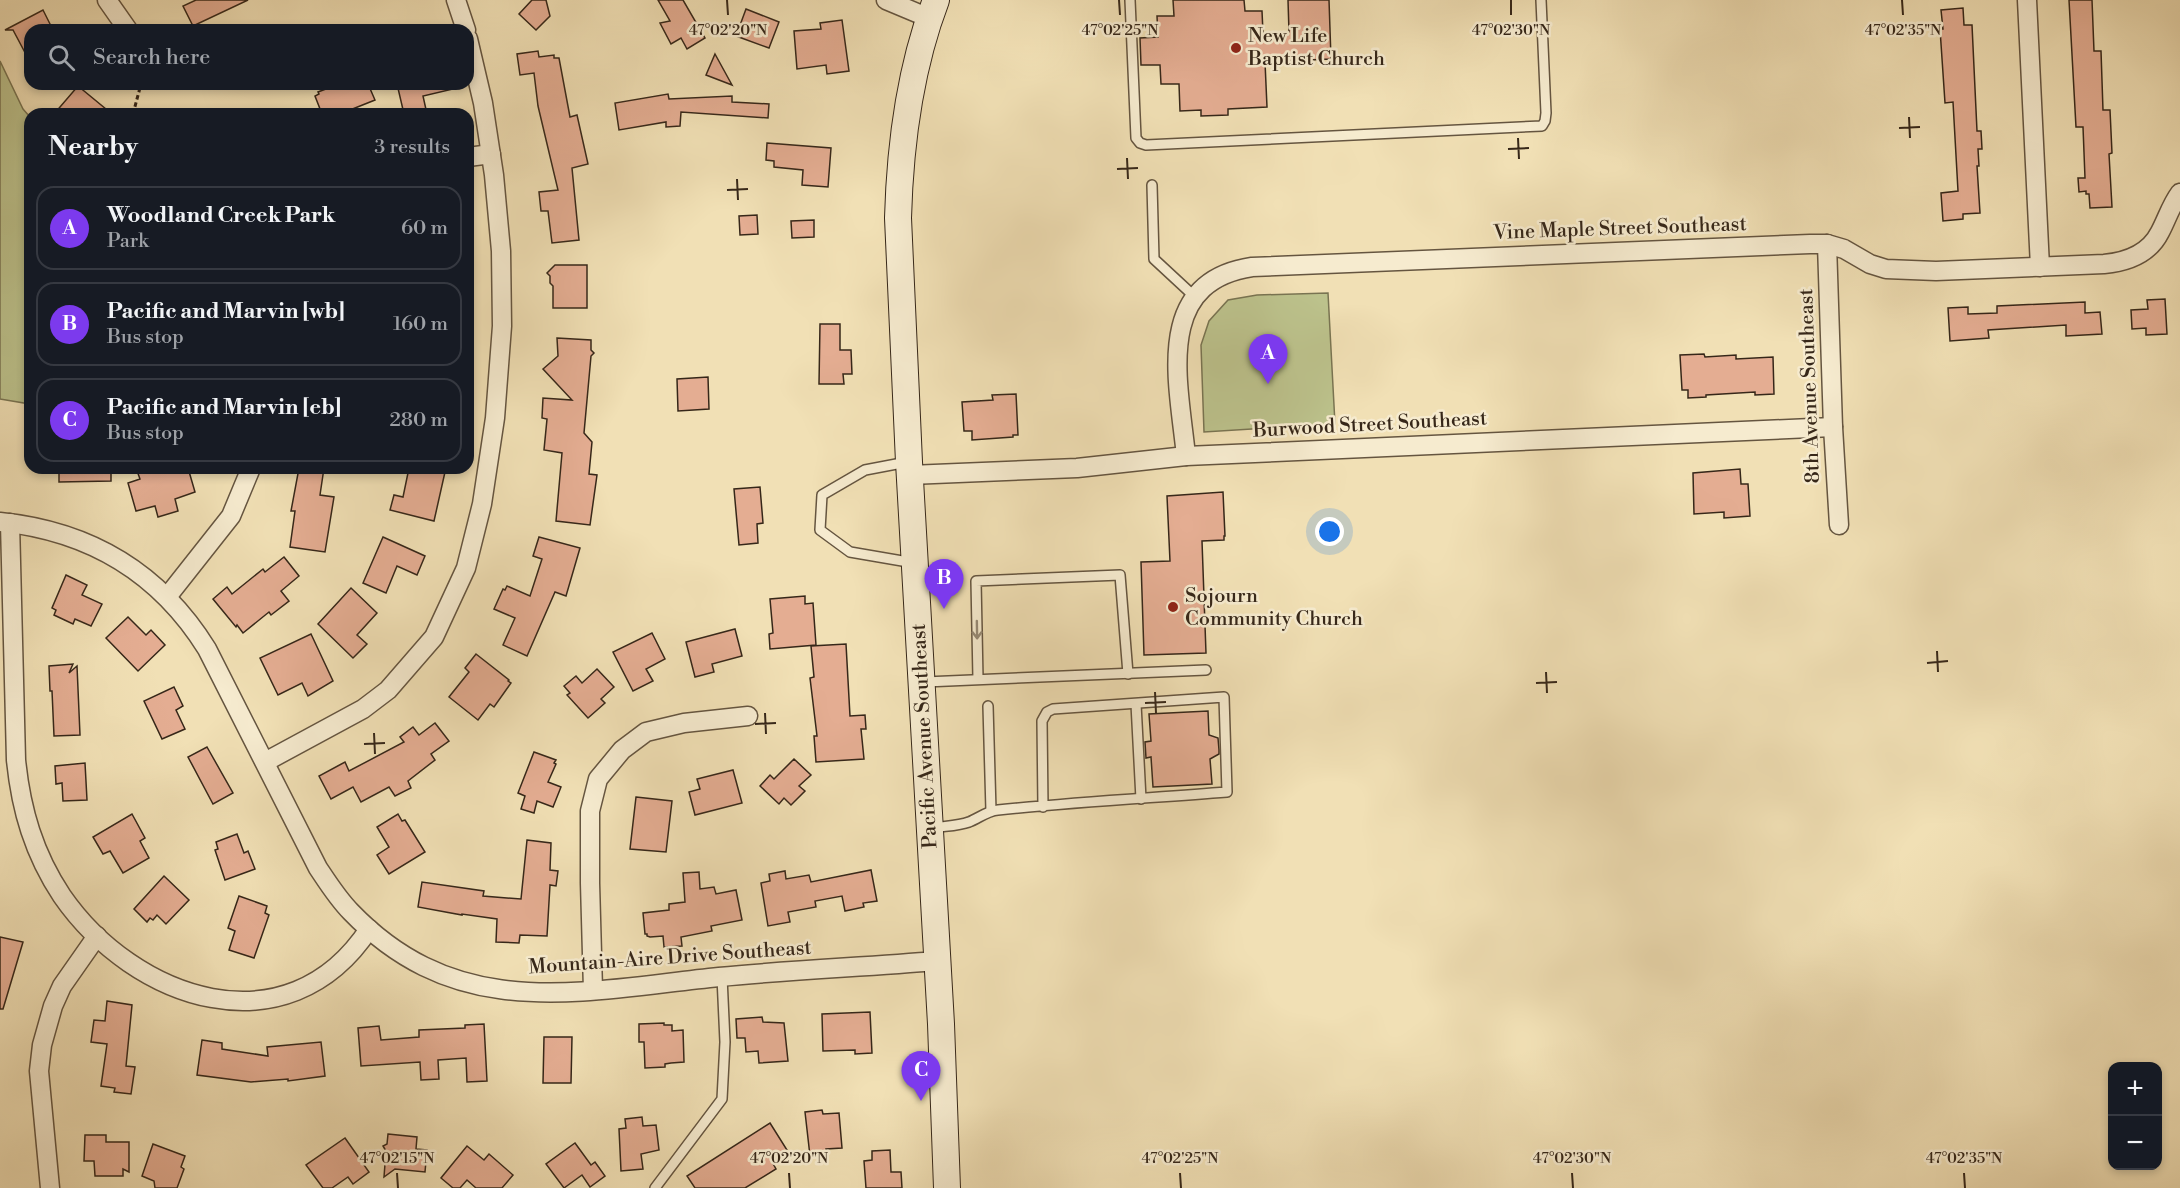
<!DOCTYPE html>
<html lang="en">
<head>
<meta charset="utf-8">
<style>
  :root { --surface:#171b24; --page:#242831; --text:#f1f3f6; --muted:#9ea1a6; --line:#363941; --accent:#7c3aed }
  body { margin:0; font-family:"Libre Bodoni",serif; background:var(--page); color:var(--text) }
  .controls { position:absolute; right:18px; bottom:18px; display:grid; overflow:hidden; border-radius:12px; box-shadow:0 3px 9px #0003 }
  .controls button { width:54px; height:54px; display:grid; place-items:center; padding:0; border:0; border-bottom:2px solid var(--line); background:var(--surface); color:var(--text); font:30px sans-serif }
  .you { position:absolute; left:1330px; top:532px; width:21px; height:21px; margin:-15px; border:4px solid #fff; border-radius:50%; background:#1a73e8; box-shadow:0 0 0 9px #1a73e833 }
  .badge { display:grid; place-items:center; width:39px; height:39px; border-radius:50%; background:var(--accent); color:#fff; font-size:20px; font-weight:700 }
  .pin { position:absolute; translate:-50% -50px; filter:drop-shadow(0 2px 3px #0008) }
  .pin::after { content:''; position:absolute; top:32px; width:21px; height:18px; background:inherit; clip-path:polygon(0 0,100% 0,50% 100%) }
  .list { margin:0; padding:0; list-style:none }
  h2 { display:flex; justify-content:space-between; align-items:center; height:78px; margin:0; padding:0 24px; font-size:26px }
  h2 small { font-size:20px; font-weight:400; color:var(--muted) }
  .list li { display:grid; grid-template-columns:39px 1fr auto; gap:18px; align-items:center; box-sizing:border-box; height:84px; margin:0 12px 12px; padding:0 12px; border:2px solid var(--line); border-radius:18px }
  .list b { display:block; font-size:22px; white-space:nowrap }
  .list p { margin:0; font-size:20px; white-space:nowrap; color:var(--muted) }
  .list em { font-size:20px; font-style:normal; color:var(--muted) }
  .icon { flex:none; width:33px; height:33px; fill:none; stroke:currentColor; stroke-width:2; stroke-linecap:round; stroke-linejoin:round }
  .map { position:relative; flex:none; width:2180px; height:1188px; overflow:hidden }
  .search { position:absolute; background:var(--surface); box-shadow:0 3px 9px #0003; left:24px; top:24px; width:450px; height:66px; display:flex; align-items:center; gap:15px; box-sizing:border-box; padding:0 21px; border-radius:18px; color:var(--muted); font-size:22px }
  .panel { position:absolute; background:var(--surface); box-shadow:0 3px 9px #0003; left:24px; top:108px; width:450px; height:366px; border-radius:18px }
  .map>svg:first-child { display:block }
</style>
</head>
<body>
<div class="map">
<svg width="2180" height="1188" viewBox="0 0 2180 1188">
  <rect width="100%" height="100%" fill="#f1e0b5"/>
  <filter id="stains"><feTurbulence type="fractalNoise" baseFrequency=".00333" numOctaves="4"/><feColorMatrix values="0 0 0 0 .2 0 0 0 0 .09 0 0 0 0 .02 0 0 0 .5 -.17"/></filter>
  <radialGradient id="worn" r=".72"><stop offset=".6" stop-color="#630" stop-opacity="0"/><stop offset="1" stop-color="#630" stop-opacity=".3"/></radialGradient>
  <!-- green -->
  <g fill="#bcc28c" stroke="#797452" stroke-width="1.5">
    <polygon points="0,61 23,109 30,117 30,404 0,399"/>
    <polygon points="1328,293 1335,424 1204,432 1201,345 1209,321 1228,300 1257,295"/>
  </g>
  <!-- building -->
  <g fill="#e4ad92" stroke="#362719" stroke-width="1.5">
    <polygon points="196,0 248,0 193,26 183,6"/>
    <polygon points="532,0 546,0 550,16 536,30 519,14"/>
    <polygon points="658,0 683,0 705,38 687,49 681,38 671,44 660,23 670,21"/>
    <polygon points="1173,0 1244,0 1245,11 1262,11 1263,33 1289,32 1288,0 1329,0 1331,59 1265,62 1267,107 1228,109 1228,115 1201,116 1201,110 1180,111 1179,84 1161,84 1160,65 1141,65 1140,38 1158,37 1157,16 1174,16"/>
    <polygon points="2069,0 2092,0 2094,51 2101,51 2103,110 2110,110 2112,153 2109,154 2112,207 2090,208 2089,194 2086,194 2086,191 2079,192 2078,178 2085,178 2083,127 2076,127"/>
    <polygon points="1963,8 1964,25 1972,25 1977,131 1981,131 1982,149 1978,149 1979,166 1977,166 1980,213 1963,214 1963,219 1943,221 1941,193 1958,191 1953,102 1945,103 1940,29 1943,29 1941,10"/>
    <polygon points="746,9 779,22 769,48 736,36"/>
    <polygon points="43,10 53,30 30,30 30,62 13,30 5,30"/>
    <polygon points="842,20 849,71 827,74 826,65 797,69 794,31 821,29 820,23"/>
    <polygon points="538,51 539,57 554,55 554,58 559,58 570,117 577,115 588,164 572,168 579,240 552,243 548,211 541,211 539,192 558,190 538,106 534,73 520,75 517,54"/>
    <polygon points="715,54 732,85 706,75"/>
    <polygon points="339,84 368,84 375,100 340,114 322,114 315,96 319,94 318,92"/>
    <polygon points="397,84 452,84 453,89 423,96 427,114 404,114"/>
    <polygon points="78,86 112,114 54,114"/>
    <polygon points="668,94 669,99 732,96 732,102 769,104 768,118 681,112 680,126 666,127 666,122 619,130 615,103"/>
    <polygon points="767,143 831,148 828,187 802,185 803,170 774,167 774,161 766,160"/>
    <polygon points="757,215 758,234 740,235 739,216"/>
    <polygon points="814,220 814,237 792,238 791,221"/>
    <polygon points="555,265 587,265 587,308 553,308 553,286 550,283 550,276 547,273"/>
    <polygon points="2165,299 2167,334 2146,335 2146,328 2132,329 2131,310 2148,309 2147,300"/>
    <polygon points="2085,302 2085,313 2100,312 2102,334 2066,336 2066,325 1988,330 1989,338 1950,341 1948,308 1968,307 1968,314 1997,313 1997,306"/>
    <polygon points="820,324 840,324 840,350 851,350 852,374 843,374 844,384 819,384"/>
    <polygon points="557,338 591,340 591,350 594,353 591,356 584,433 592,442 589,474 597,475 590,525 556,521 562,453 544,450 547,419 542,418 543,398 572,400 543,369 558,356"/>
    <polygon points="1704,354 1705,357 1736,355 1736,359 1773,357 1774,394 1755,395 1755,392 1706,395 1706,397 1688,398 1688,390 1682,390 1680,355"/>
    <polygon points="708,377 709,409 678,411 677,379"/>
    <polygon points="1016,394 1018,435 1013,435 1013,437 972,440 972,431 964,431 962,402 993,400 992,395"/>
    <polygon points="59,468 111,468 111,481 59,482"/>
    <polygon points="136,468 172,468 173,472 188,468 195,492 175,499 178,511 158,517 155,506 136,511 128,483 140,479"/>
    <polygon points="299,468 324,468 320,495 334,497 325,552 290,547 295,511 291,511"/>
    <polygon points="409,468 429,468 445,472 434,521 390,510 394,495 403,497"/>
    <polygon points="1740,469 1741,484 1748,484 1750,516 1724,518 1724,512 1694,514 1693,473"/>
    <polygon points="760,487 763,523 757,524 758,543 739,545 734,489"/>
    <polygon points="1223,492 1225,536 1224,536 1224,540 1202,541 1206,653 1144,655 1141,562 1170,561 1167,496"/>
    <polygon points="383,537 425,556 417,575 397,566 386,593 363,583"/>
    <polygon points="539,537 580,548 566,596 555,592 527,656 503,645 515,618 494,609 503,589 505,590 507,586 530,596 542,559 533,556"/>
    <polygon points="284,557 299,576 281,591 289,601 271,615 269,612 243,633 237,625 236,627 213,599 227,587 232,594 263,569 265,572"/>
    <polygon points="66,575 87,585 82,595 102,604 91,626 75,619 73,624 54,615 56,610 52,608"/>
    <polygon points="351,588 377,613 357,635 367,644 353,658 318,624"/>
    <polygon points="805,596 805,604 813,603 816,645 770,649 769,634 773,633 770,599"/>
    <polygon points="128,617 146,635 151,630 165,645 138,671 106,638"/>
    <polygon points="735,629 742,656 712,664 714,672 695,677 686,642"/>
    <polygon points="652,633 665,659 646,669 653,681 633,691 613,652"/>
    <polygon points="311,634 333,681 308,696 302,683 278,695 260,658"/>
    <polygon points="846,644 850,716 865,715 866,729 861,729 864,759 816,762 814,736 817,736 810,678 814,677 811,646"/>
    <polygon points="476,654 509,680 508,681 511,683 494,707 490,704 478,720 449,697 469,672 465,668"/>
    <polygon points="73,664 69,673 77,666 80,735 54,736 52,691 50,691 49,666"/>
    <polygon points="597,669 614,687 601,699 605,703 588,718 567,695 570,693 564,686 576,676 582,683"/>
    <polygon points="174,687 183,706 176,710 185,729 162,739 144,701"/>
    <polygon points="1208,711 1209,735 1218,738 1219,750 1219,754 1210,759 1212,784 1153,787 1151,757 1146,758 1145,742 1151,741 1149,714"/>
    <polygon points="435,723 449,741 431,754 435,760 408,781 411,788 395,796 389,787 361,802 353,787 331,799 319,776 345,762 349,771 404,742 400,737 413,727 419,735"/>
    <polygon points="207,747 233,793 213,804 188,757"/>
    <polygon points="534,752 556,760 554,763 556,764 548,782 561,787 553,807 537,801 534,813 521,809 525,796 518,793"/>
    <polygon points="794,759 811,775 799,786 805,791 791,805 784,798 779,804 760,786 770,775 774,779"/>
    <polygon points="85,763 87,800 63,801 62,783 56,784 55,766"/>
    <polygon points="733,770 742,803 695,815 689,792 700,789 697,779"/>
    <polygon points="636,797 672,801 666,852 630,849"/>
    <polygon points="132,814 145,838 140,841 149,858 123,873 110,851 103,854 93,837"/>
    <polygon points="398,814 402,821 405,820 425,852 389,874 377,855 389,847 377,827"/>
    <polygon points="237,834 244,853 248,851 255,869 225,880 215,850 218,849 216,842"/>
    <polygon points="527,840 551,843 550,870 558,871 556,886 550,885 547,936 520,935 519,943 496,942 497,919 462,914 462,915 418,907 422,882 484,891 483,896 521,899"/>
    <polygon points="871,870 877,901 863,903 864,907 845,911 842,896 815,901 816,907 788,912 790,922 768,926 761,883 770,881 769,874 785,871 786,879 809,875 811,882"/>
    <polygon points="699,872 700,889 714,887 716,894 736,890 742,920 711,926 712,931 681,937 682,946 664,947 663,936 650,937 647,936 647,934 645,934 643,913 669,910 669,904 685,902 683,873"/>
    <polygon points="164,876 189,900 166,924 157,915 153,920 150,918 147,922 134,909"/>
    <polygon points="239,896 267,906 265,913 269,915 254,958 229,950 235,931 228,928"/>
    <polygon points="0,937 23,942 3,1009 0,1009"/>
    <polygon points="107,1001 132,1005 126,1066 135,1067 131,1094 114,1092 115,1088 101,1086 107,1044 91,1042 94,1020 105,1021"/>
    <polygon points="870,1012 872,1053 855,1054 855,1050 823,1051 822,1014"/>
    <polygon points="762,1017 763,1022 784,1023 788,1061 759,1063 758,1051 746,1052 745,1038 737,1038 736,1019"/>
    <polygon points="664,1023 664,1025 672,1025 672,1031 683,1030 684,1062 671,1063 665,1064 665,1067 645,1068 644,1042 639,1042 639,1024"/>
    <polygon points="484,1024 487,1081 467,1082 466,1058 438,1060 439,1079 421,1080 420,1062 361,1066 358,1028 379,1026 381,1040 419,1037 419,1030 465,1028 465,1025"/>
    <polygon points="544,1037 572,1037 571,1083 543,1083"/>
    <polygon points="202,1040 222,1043 222,1049 268,1056 267,1047 321,1042 325,1076 288,1081 288,1079 251,1082 197,1075"/>
    <polygon points="822,1110 823,1114 839,1113 842,1148 826,1149 827,1154 810,1156 805,1112"/>
    <polygon points="642,1117 643,1126 656,1125 659,1150 641,1154 643,1169 621,1171 619,1129 626,1128 625,1119"/>
    <polygon points="770,1123 787,1150 771,1160 776,1169 745,1188 695,1188 687,1176"/>
    <polygon points="388,1134 417,1137 416,1149 427,1150 425,1172 395,1169 384,1177 386,1151 383,1146 387,1144"/>
    <polygon points="85,1135 106,1135 106,1142 129,1142 129,1172 123,1169 123,1176 95,1176 94,1161 84,1161"/>
    <polygon points="345,1138 369,1172 353,1184 348,1177 332,1188 323,1188 306,1165"/>
    <polygon points="575,1143 591,1165 595,1162 605,1176 590,1187 582,1175 564,1188 546,1164"/>
    <polygon points="153,1144 185,1156 181,1167 184,1169 177,1188 155,1188 154,1181 142,1176"/>
    <polygon points="467,1146 484,1160 489,1154 513,1175 502,1188 476,1188 467,1180 460,1188 453,1188 441,1178"/>
    <polygon points="890,1150 891,1172 901,1172 902,1188 866,1188 864,1161 872,1160 872,1151"/>
  </g>
  <g fill="none" stroke-linecap="round" stroke-linejoin="round">
    <defs>
      <g id="service">
        <polyline points="1130,0 1136,138 1140,143 1146,145 1542,126 1545,121 1546,113 1541,0"/>
        <polyline points="1152,185 1154,259 1195,297"/>
        <polyline points="907,462 865,470 822,495 820,530 850,552 914,563"/>
        <polyline points="978,679 976,581 1120,575 1128,674"/>
        <polyline points="925,682 1206,670"/>
        <polyline points="1136,704 1141,799"/>
        <polyline points="988,706 991,811"/>
        <path d="M933,828C944,826 958,826 969,822C979,818 987,811 998,810C1074,802 1151,798 1227,792L1224,697L1053,709L1047,712L1042,721L1043,807"/>
        <polyline points="655,1188 722,1099 725,1042 722,977"/>
      </g>
      <g id="minor">
        <polyline points="107,0 128,30"/>
        <polyline points="456,0 466,30"/>
        <polyline points="886,0 929,18"/>
        <polyline points="2027,0 2040,267"/>
        <polyline points="468,157 491,154"/>
        <polyline points="1827,244 1833,427 1839,525"/>
        <path d="M1186,456C1179,384 1152,282 1252,267L1810,244H1827L1844,249L1870,264L1886,269L1936,271L2104,264C2126,262 2149,254 2160,232C2167,219 2171,205 2180,193"/>
        <polyline points="910,475 1077,468 1186,456 1833,427"/>
        <path d="M0,522C89,531 159,572 207,649L318,868C328,883 338,899 351,912C459,1024 582,991 719,977C791,970 864,967 937,961"/>
        <path d="M10,523L16,760C21,810 34,854 62,896C134,1000 287,1053 369,929"/>
        <polyline points="167,597 231,516 251,468"/>
        <polyline points="265,762 363,709 388,690 434,637 466,568 482,504 495,418 502,326 501,251 494,175 483,103 468,39"/>
        <polyline points="593,990 590,883 590,811 598,779 622,750 646,732 684,723 748,716"/>
        <polyline points="50,1188 39,1071 42,1045 53,1006 62,986 97,936"/>
      </g>
      <path id="secondary" d="M936,0C910,68 900,145 898,218L909,462L941,1024L947,1188"/>
    </defs>
    <!-- service casing -->
    <use href="#service" stroke="#655540" stroke-width="12"/>
    <!-- minor casing -->
    <use href="#minor" stroke="#655540" stroke-width="21"/>
    <!-- secondary casing -->
    <use href="#secondary" stroke="#362719" stroke-width="28"/>
    <!-- path -->
    <polyline stroke="#362719" stroke-width="3" stroke-dasharray="4.5 3" stroke-linecap="butt" points="133,114 141,84"/>
    <!-- service -->
    <use href="#service" stroke="#f6ebcf" stroke-width="9"/>
    <!-- minor -->
    <use href="#minor" stroke="#f6ebcf" stroke-width="18"/>
    <!-- secondary -->
    <use href="#secondary" stroke="#f6ebcf" stroke-width="26"/>
  </g>
  <!-- one-way arrows -->
  <defs><path id="oneway-shaft" d="M-6 0H5M1.5-3L5.5 0L1.5 3" fill="none" stroke-width="1.6" stroke-linecap="round" stroke-linejoin="round" transform="scale(1.5)"/></defs>
  <use stroke="#968974" href="#oneway-shaft" transform="translate(977 630) rotate(89)"/>
  <!-- ticks -->
  <path fill="none" stroke="#362719" stroke-width="2" d="M727,0L728,15M1119,0L1120,15M1511,0V15M1902,0L1903,15M1909,117L1910,138M1899,128L1920,127M1518,138L1519,159M1508,149L1529,148M1127,158L1128,179M1117,169L1138,168M737,179L738,200M727,190L748,189M1937,651L1938,672M1927,663L1948,661M1546,672L1547,693M1536,683L1557,682M1155,692L1156,713M1145,703L1166,702M765,713L766,734M755,724L776,723M374,733L375,754M364,744L385,743M397,1173L398,1188M789,1173L790,1188M1180,1173L1181,1188M1572,1173L1573,1188M1964,1173L1965,1188"/>
  <!-- markers -->
  <g fill="#8f2418" stroke="#f6ebcf" stroke-width="2">
    <circle cx="1236" cy="48" r="6"/>
    <circle cx="1173" cy="607" r="6"/>
  </g>
  <g text-anchor="middle" dominant-baseline="central" stroke-width="5" stroke-linejoin="round" paint-order="stroke">
    <!-- poi labels -->
    <g font-size="20" fill="#362719" stroke="#f6ebcf" text-anchor="start">
      <text x="1248" y="36">New Life<tspan x="1248" dy="23">Baptist Church</tspan></text>
      <text x="1185" y="596">Sojourn<tspan x="1185" dy="23">Community Church</tspan></text>
    </g>
    <!-- street labels -->
    <g font-size="20" fill="#362719" stroke="#f6ebcf">
      <text transform="translate(1620 229) rotate(-2)">Vine Maple Street Southeast</text>
      <text transform="translate(1810 386) rotate(-92)">8th Avenue Southeast</text>
      <text transform="translate(1370 425) rotate(-3)">Burwood Street Southeast</text>
      <text transform="translate(925 736) rotate(-93)">Pacific Avenue Southeast</text>
      <text transform="translate(670 958) rotate(-4)">Mountain-Aire Drive Southeast</text>
    </g>
  </g>
  <g font-size="15" text-anchor="middle" fill="#362719" stroke="#f6ebcf" stroke-width="5" stroke-linejoin="round" paint-order="stroke">
    <text x="728" y="35">47°02'20"N</text>
    <text x="1120" y="35">47°02'25"N</text>
    <text x="1511" y="35">47°02'30"N</text>
    <text x="1903" y="35">47°02'35"N</text>
    <text x="397" y="1163">47°02'15"N</text>
    <text x="789" y="1163">47°02'20"N</text>
    <text x="1180" y="1163">47°02'25"N</text>
    <text x="1572" y="1163">47°02'30"N</text>
    <text x="1964" y="1163">47°02'35"N</text>
  </g>
  <rect width="100%" height="100%" filter="url(#stains)"/>
  <rect width="100%" height="100%" fill="url(#worn)"/>
</svg>
<div class="controls">
<button>+</button>
<button>−</button>
</div>
<div class="you"></div>
<div class="pin badge" style="left:1268px;top:384px">A</div>
<div class="pin badge" style="left:944px;top:609px">B</div>
<div class="pin badge" style="left:921px;top:1101px">C</div>
<div class="search"><svg class="icon" aria-label="search" viewBox="0 0 24 24"><circle cx="10" cy="10" r="6"/><path d="M15 15l6 6"/></svg>Search here</div>
<section class="panel">
<h2>Nearby<small>3 results</small></h2>
<ul class="list">
<li><span class="badge">A</span><div><b>Woodland Creek Park</b><p>Park</p></div><em>60 m</em></li>
<li><span class="badge">B</span><div><b>Pacific and Marvin [wb]</b><p>Bus stop</p></div><em>160 m</em></li>
<li><span class="badge">C</span><div><b>Pacific and Marvin [eb]</b><p>Bus stop</p></div><em>280 m</em></li>
</ul>
</section>
</div>
</body>
</html>
